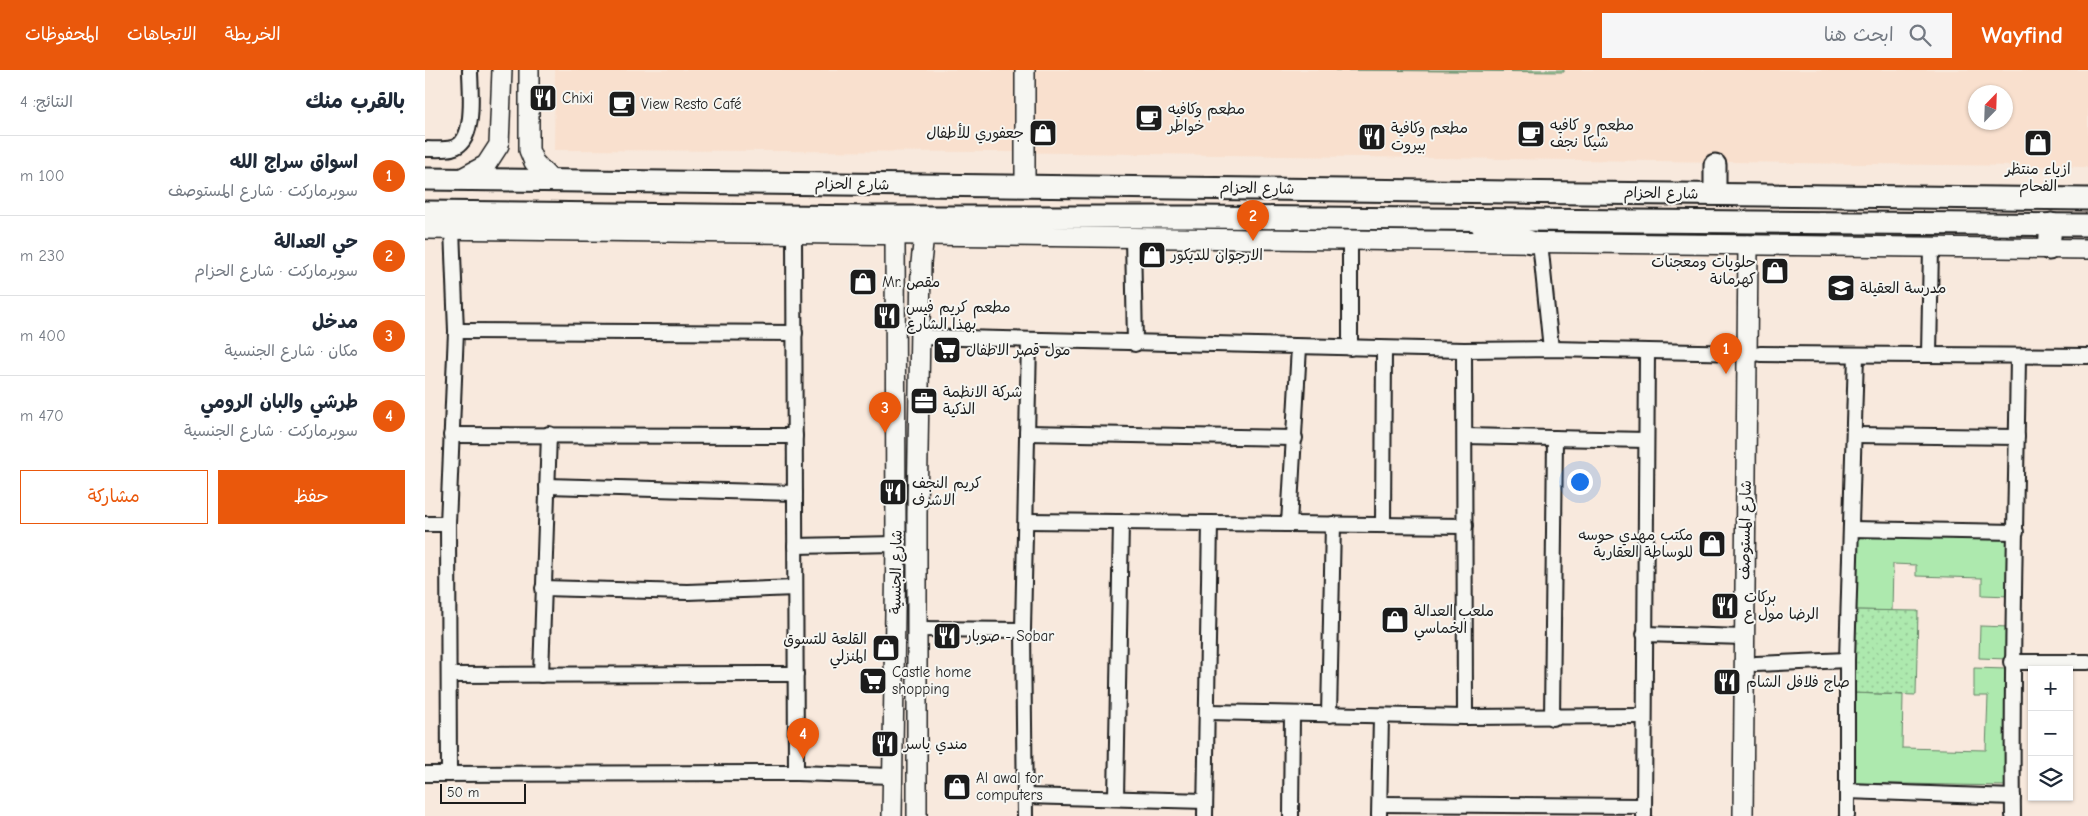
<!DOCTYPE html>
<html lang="ar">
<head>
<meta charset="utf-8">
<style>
  :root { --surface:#fff; --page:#f6f6f7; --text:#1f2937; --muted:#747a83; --line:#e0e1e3; --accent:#ea580c }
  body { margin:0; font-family:"Comic Neue","Playpen Sans Arabic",sans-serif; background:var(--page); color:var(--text); direction:rtl }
  .controls { position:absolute; right:15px; bottom:15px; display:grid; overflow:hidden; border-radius:0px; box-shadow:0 1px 4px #0004 }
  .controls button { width:45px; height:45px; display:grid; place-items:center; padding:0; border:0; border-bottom:1px solid var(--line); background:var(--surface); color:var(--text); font:25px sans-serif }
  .compass { position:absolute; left:1543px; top:15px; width:45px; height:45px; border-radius:50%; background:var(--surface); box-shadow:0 1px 4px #0004; rotate:23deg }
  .scale { position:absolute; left:15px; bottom:12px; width:86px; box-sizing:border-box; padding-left:5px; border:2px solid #1c1c1c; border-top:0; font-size:14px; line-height:18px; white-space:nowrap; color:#1c1c1c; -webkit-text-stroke:4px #f6f6f2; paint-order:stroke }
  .you { position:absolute; left:1154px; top:411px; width:18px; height:18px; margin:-12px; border:4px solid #fff; border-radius:50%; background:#1a73e8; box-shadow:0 0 0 8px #1a73e833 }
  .badge { display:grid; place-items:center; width:32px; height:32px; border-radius:50%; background:var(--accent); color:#fff; font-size:16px; font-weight:700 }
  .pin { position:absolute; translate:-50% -41px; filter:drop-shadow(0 1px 2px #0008) }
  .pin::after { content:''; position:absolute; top:26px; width:18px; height:15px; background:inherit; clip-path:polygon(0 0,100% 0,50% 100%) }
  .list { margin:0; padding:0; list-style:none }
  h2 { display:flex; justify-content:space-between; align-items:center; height:65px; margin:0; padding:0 20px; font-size:21px }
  h2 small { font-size:16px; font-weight:400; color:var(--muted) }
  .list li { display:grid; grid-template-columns:32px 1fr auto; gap:15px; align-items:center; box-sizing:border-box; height:80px; padding:0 20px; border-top:1px solid var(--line) }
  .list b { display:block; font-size:19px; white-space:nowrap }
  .list p { margin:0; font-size:16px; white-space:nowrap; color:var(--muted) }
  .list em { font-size:16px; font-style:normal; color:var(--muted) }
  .actions { display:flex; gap:10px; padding:15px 20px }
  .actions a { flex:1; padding:11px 0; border:1px solid var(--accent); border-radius:0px; text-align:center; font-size:18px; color:var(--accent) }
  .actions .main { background:var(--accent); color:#fff }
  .icon { flex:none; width:28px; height:28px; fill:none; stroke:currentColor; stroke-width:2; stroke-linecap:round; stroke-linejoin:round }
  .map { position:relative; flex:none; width:1663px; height:746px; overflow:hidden; direction:ltr }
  header { display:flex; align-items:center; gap:30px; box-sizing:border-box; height:70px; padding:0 25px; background:var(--accent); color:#fff }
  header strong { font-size:24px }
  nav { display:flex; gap:28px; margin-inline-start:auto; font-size:18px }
  .search { width:350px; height:45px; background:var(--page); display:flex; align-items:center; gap:12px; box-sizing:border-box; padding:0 18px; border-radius:0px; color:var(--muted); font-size:19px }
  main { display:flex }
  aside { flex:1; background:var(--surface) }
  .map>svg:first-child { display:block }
</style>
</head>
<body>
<header>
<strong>Wayfind</strong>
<div class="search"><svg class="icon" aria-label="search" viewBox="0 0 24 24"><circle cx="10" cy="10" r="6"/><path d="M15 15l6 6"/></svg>ابحث هنا</div>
<nav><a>الخريطة</a><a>الاتجاهات</a><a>المحفوظات</a></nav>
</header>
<main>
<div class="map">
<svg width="1663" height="746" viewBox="0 0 1663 746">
  <defs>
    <pattern id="park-dots" width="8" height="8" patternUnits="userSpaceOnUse" patternTransform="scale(1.25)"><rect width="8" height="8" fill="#ade9ae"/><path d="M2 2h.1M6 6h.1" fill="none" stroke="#94c795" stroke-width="1.8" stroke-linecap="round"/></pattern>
  </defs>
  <rect width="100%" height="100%" fill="#f8e9dd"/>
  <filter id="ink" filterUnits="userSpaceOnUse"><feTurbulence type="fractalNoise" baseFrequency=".02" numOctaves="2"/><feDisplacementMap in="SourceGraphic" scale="10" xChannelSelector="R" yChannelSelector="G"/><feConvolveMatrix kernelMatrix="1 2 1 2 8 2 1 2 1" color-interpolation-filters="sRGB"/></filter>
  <g filter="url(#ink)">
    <!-- built -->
    <path fill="#f9e0ce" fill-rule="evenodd" d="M130,0H1663V97L575,82L129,80ZM1550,22H1580V52H1550Z"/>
    <!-- green -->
    <g fill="#ade9ae" stroke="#648265">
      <polygon points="1431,464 1586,468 1585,526 1557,525 1557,508 1491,506 1491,495 1468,494 1467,541 1430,540"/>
      <polygon points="1555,556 1584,557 1583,589 1554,588"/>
      <polygon points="1549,598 1582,599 1581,716 1426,713 1428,623 1478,625 1477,678 1561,680 1563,626 1549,626"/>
    </g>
    <!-- park -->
    <g fill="url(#park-dots)" stroke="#648265">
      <polygon points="911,0 1139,0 1139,2"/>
      <polygon points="1429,540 1493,541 1491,625 1428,623"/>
    </g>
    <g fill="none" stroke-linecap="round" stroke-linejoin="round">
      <defs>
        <g id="street">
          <path d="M0,79C9,79 19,80 27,78C52,73 45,19 45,0"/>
          <polyline points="369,163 371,703"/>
          <polyline points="708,167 710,274"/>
          <polyline points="1115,172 1126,279"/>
          <polyline points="31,261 370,263"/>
          <polyline points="494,267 1039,280 1126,279 1322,283"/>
          <polyline points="925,278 925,170"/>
          <polyline points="1039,280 1040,647"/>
          <polyline points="1335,284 1663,286"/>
          <polyline points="1504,285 1506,177"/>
          <polyline points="602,363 870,368"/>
          <polyline points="26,365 370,366"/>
          <polyline points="1429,365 1592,367"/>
          <polyline points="1040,366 1221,370"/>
          <polyline points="122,416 370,423"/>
          <polyline points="601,451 1040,456"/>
          <polyline points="0,454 23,454"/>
          <polyline points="864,454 874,277"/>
          <polyline points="958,455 959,279"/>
          <polyline points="1426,459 1591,462"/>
          <polyline points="370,476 471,474"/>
          <polyline points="118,518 262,522 370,518"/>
          <polyline points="493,559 598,560"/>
          <polyline points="1219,564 1319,567"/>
          <polyline points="1586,592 1663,592"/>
          <polyline points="1331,594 1422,590"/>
          <polyline points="24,605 371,604"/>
          <polyline points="116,605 124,364"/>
          <polyline points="782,642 1040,647 1218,646"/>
          <polyline points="904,645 908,454"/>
          <polyline points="1127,648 1130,368"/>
          <polyline points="0,704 371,703 467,706"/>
          <polyline points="24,704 23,454 31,261 27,159"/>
          <polyline points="1422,721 1588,727"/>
          <polyline points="600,726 780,731"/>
          <polyline points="691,727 696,452"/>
          <polyline points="955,734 1219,736"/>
          <polyline points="600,746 598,560 604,271"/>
          <polyline points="780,746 785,453"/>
          <polyline points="866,746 867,644"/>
          <polyline points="954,746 956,646"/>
          <polyline points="1219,746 1222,281"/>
          <polyline points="1422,746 1422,590 1431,285"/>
          <path d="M1588,746C1586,593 1591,440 1593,286"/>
        </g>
        <g id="secondary">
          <polyline points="104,0 104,80 109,92 127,111"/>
          <polyline points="33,110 61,95 74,75 77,0"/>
          <polyline points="600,116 600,0"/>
          <polyline points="461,156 470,165 471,474 467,746"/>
          <polyline points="0,159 1663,179"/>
          <polyline points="492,746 492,444 496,193 499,165 507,156"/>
          <polyline points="1318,746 1323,175"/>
        </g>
        <g id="primary">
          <polyline points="1290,95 1290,123"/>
          <polyline points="0,109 1663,129"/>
          <polyline points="0,142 450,147 771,147 1663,155"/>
          <polyline points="1057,156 1106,172"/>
          <polyline points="1624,179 1626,154"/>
        </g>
      </defs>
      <!-- street casing -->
      <use href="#street" stroke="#1c1c1c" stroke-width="18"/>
      <!-- secondary casing -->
      <use href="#secondary" stroke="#1c1c1c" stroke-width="22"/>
      <!-- primary casing -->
      <use href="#primary" stroke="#1c1c1c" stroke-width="25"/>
      <!-- street -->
      <use href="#street" stroke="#f6f6f2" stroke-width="14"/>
      <!-- secondary -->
      <use href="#secondary" stroke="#f6f6f2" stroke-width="19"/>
      <!-- primary -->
      <use href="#primary" stroke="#f6f6f2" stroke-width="21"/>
    </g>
  </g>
  <!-- icons -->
  <defs>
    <symbol id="restaurant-square" viewBox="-11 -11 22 22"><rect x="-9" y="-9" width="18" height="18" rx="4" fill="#1c1c1c" stroke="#f6f6f2"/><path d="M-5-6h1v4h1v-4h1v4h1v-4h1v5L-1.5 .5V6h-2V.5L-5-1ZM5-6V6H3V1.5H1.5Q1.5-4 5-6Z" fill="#fff"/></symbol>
    <symbol id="cafe-square" viewBox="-11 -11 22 22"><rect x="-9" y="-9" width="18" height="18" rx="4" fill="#1c1c1c" stroke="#f6f6f2"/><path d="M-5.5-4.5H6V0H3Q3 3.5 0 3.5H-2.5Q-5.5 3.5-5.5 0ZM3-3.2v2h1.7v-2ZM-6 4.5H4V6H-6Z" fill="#fff"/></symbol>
    <symbol id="shop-square" viewBox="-11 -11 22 22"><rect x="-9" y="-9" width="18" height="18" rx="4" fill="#1c1c1c" stroke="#f6f6f2"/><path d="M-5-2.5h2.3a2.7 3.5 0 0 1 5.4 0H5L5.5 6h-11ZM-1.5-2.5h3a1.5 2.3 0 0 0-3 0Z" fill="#fff"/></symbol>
    <symbol id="school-square" viewBox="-11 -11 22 22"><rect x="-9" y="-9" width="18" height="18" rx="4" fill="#1c1c1c" stroke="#f6f6f2"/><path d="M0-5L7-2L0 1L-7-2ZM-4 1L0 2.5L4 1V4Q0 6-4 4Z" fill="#fff"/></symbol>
    <symbol id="supermarket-square" viewBox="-11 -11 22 22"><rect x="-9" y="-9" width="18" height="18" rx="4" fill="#1c1c1c" stroke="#f6f6f2"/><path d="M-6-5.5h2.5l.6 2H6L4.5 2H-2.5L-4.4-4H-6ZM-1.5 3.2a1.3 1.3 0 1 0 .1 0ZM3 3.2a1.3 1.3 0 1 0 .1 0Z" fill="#fff"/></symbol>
    <symbol id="office-square" viewBox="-11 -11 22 22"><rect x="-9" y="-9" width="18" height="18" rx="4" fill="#1c1c1c" stroke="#f6f6f2"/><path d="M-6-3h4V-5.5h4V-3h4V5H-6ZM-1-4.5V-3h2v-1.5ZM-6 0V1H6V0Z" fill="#fff"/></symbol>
  </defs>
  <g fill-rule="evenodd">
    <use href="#restaurant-square" x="102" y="12" width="32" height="32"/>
    <use href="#cafe-square" x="181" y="18" width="32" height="32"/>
    <use href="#cafe-square" x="708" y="32" width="32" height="32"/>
    <use href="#shop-square" x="602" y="47" width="32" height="32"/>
    <use href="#cafe-square" x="1090" y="48" width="32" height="32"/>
    <use href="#restaurant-square" x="931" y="51" width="32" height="32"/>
    <use href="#shop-square" x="1597" y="57" width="32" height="32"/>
    <use href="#shop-square" x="711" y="169" width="32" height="32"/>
    <use href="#shop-square" x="1334" y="185" width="32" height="32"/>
    <use href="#shop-square" x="422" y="196" width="32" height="32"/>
    <use href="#school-square" x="1400" y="202" width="32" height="32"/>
    <use href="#restaurant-square" x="446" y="230" width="32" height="32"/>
    <use href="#supermarket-square" x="506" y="264" width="32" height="32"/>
    <use href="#office-square" x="483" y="315" width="32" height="32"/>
    <use href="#restaurant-square" x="452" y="406" width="32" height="32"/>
    <use href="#shop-square" x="1271" y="458" width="32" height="32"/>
    <use href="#restaurant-square" x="1284" y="520" width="32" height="32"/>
    <use href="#shop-square" x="954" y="534" width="32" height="32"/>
    <use href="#restaurant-square" x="506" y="550" width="32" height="32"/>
    <use href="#shop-square" x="445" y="562" width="32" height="32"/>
    <use href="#supermarket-square" x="432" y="595" width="32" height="32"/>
    <use href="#restaurant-square" x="1286" y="596" width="32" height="32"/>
    <use href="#restaurant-square" x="444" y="658" width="32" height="32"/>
    <use href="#shop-square" x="516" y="701" width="32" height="32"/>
  </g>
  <g text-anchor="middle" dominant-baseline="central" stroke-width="4" stroke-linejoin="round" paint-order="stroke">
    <!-- poi labels -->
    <g font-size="15" fill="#1c1c1c" stroke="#f6f6f2" text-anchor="start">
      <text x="137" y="28">Chixi</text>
      <text x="216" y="34">View Resto Café</text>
      <text x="743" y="39">مطعم وكافيه<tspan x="743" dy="17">خواطر</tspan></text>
      <text x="1125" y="55">مطعم و كافيه<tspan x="1125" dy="17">شيكا نجف</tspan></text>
      <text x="966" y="58">مطعم وكافية<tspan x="966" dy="17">بيروت</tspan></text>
      <text x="599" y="63" text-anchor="end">جعفوري للأطفال</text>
      <text x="1613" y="99" text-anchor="middle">ازياء منتظر<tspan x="1613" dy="17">الفحام</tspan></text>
      <text x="746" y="185">الارجوان للديكور</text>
      <text x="1331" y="192" text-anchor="end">حلويات ومعجنات<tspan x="1331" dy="17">كهرمانة</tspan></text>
      <text x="457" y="212">Mr. مقص</text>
      <text x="1435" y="218">مدرسة العقيلة</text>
      <text x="481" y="237">مطعم كريم فيس<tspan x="481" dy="17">بهذا الشارع</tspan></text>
      <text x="541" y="280">مول قصر الاطفال</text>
      <text x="518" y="322">شركة الانظمة<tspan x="518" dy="17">الذكية</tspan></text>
      <text x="487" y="413">كريم النجف<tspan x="487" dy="17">الاشرف</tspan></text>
      <text x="1268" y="465" text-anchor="end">مكتب مهدي حوسه<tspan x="1268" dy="17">للوساطة العقارية</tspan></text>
      <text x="1319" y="527">برکات<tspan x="1319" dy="17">الرضا مول ع</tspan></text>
      <text x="989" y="541">ملعب العدالة<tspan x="989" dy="17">الخماسي</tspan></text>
      <text x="541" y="566">صوبار - Sobar</text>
      <text x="442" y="569" text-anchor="end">القلعة للتسوق<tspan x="442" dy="17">المنزلي</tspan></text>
      <text x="467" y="602">Castle home<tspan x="467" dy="17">shopping</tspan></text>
      <text x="1321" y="612">صاج فلافل الشام</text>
      <text x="479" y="674">مندي ياسر</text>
      <text x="551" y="708">Al awal for<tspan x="551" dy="17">computers</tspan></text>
    </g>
    <!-- street labels -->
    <g font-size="15" fill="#1c1c1c" stroke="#f6f6f2">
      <text transform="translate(427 114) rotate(1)">شارع الحزام</text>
      <text transform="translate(832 118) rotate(1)">شارع الحزام</text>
      <text transform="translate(1236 123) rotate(1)">شارع الحزام</text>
      <text transform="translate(1320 460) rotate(-89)">شارع المستوصف</text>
      <text transform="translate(471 502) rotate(-89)">شارع الجنسية</text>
    </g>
  </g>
</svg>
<div class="controls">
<button>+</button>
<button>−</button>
<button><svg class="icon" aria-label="layers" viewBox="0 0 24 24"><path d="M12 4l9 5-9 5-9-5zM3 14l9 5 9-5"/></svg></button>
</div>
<svg class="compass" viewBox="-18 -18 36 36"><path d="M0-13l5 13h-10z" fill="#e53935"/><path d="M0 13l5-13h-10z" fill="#747a83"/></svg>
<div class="scale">50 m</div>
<div class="you"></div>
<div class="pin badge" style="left:1301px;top:304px">1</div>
<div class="pin badge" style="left:828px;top:171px">2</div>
<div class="pin badge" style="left:460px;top:363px">3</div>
<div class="pin badge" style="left:378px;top:689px">4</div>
</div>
<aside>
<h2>بالقرب منك<small>النتائج: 4</small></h2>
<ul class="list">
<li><span class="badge">1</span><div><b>اسواق سراج الله</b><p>سوبرماركت · شارع المستوصف</p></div><em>100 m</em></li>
<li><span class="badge">2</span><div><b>حي العدالة</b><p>سوبرماركت · شارع الحزام</p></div><em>230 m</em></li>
<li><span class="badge">3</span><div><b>مدخل</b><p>مكان · شارع الجنسية</p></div><em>400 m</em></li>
<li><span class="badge">4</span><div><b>طرشي والبان الرومي</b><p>سوبرماركت · شارع الجنسية</p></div><em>470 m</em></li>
</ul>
<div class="actions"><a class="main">حفظ</a><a>مشاركة</a></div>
</aside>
</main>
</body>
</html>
